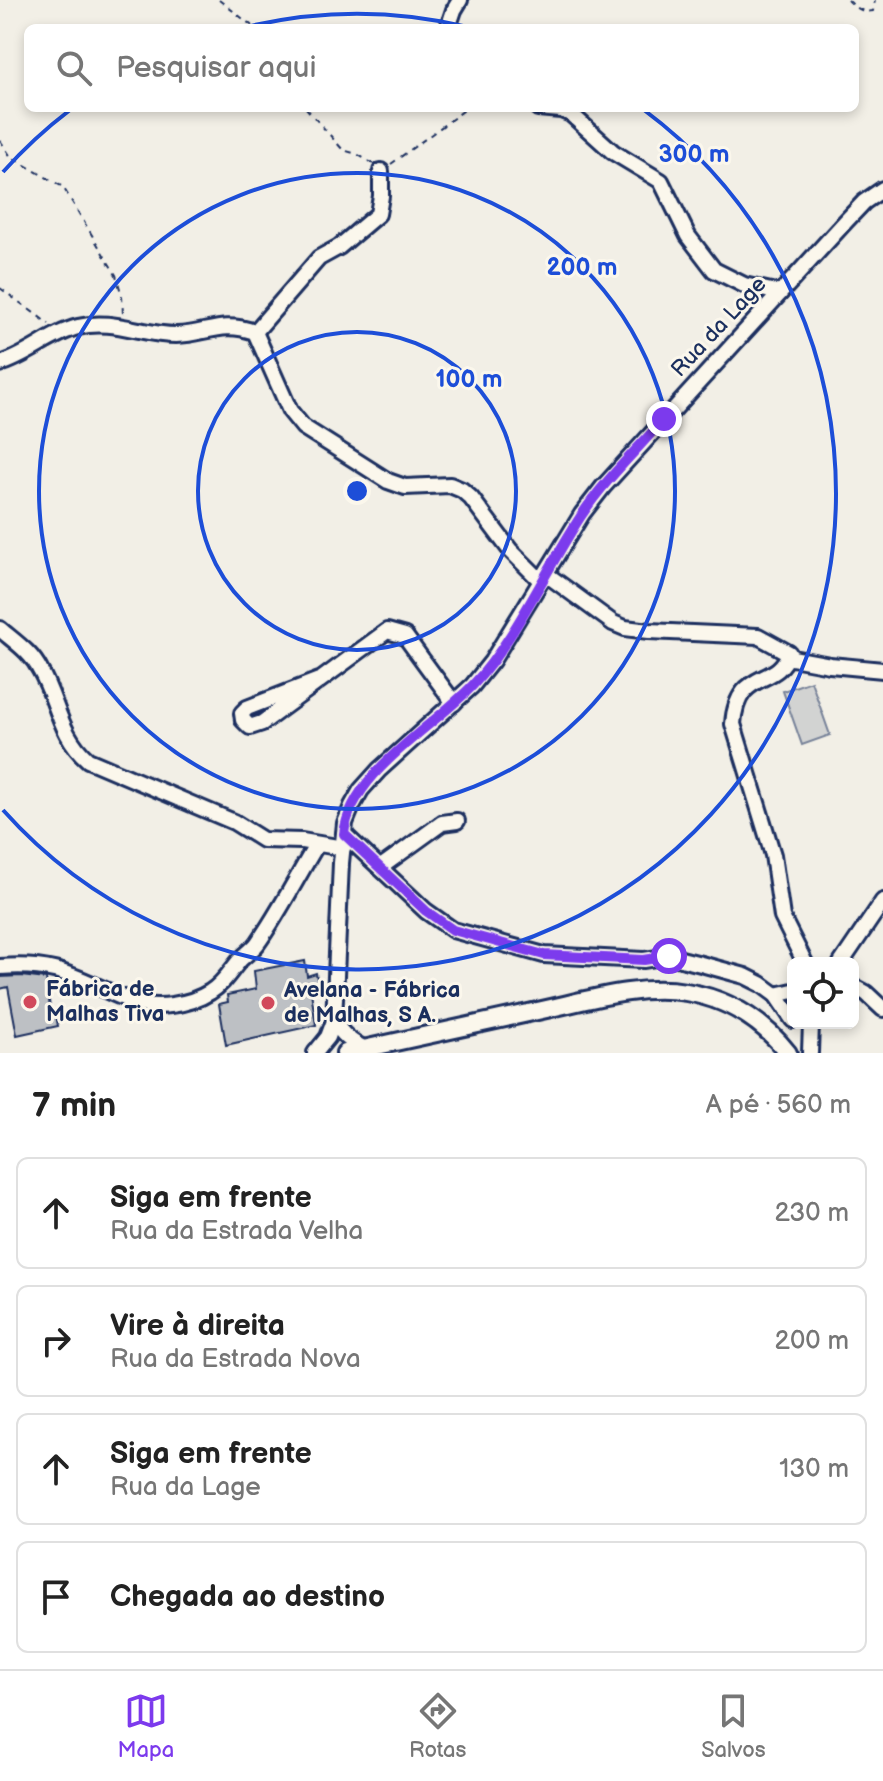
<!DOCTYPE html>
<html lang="pt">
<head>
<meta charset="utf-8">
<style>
  :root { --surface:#fff; --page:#f2f2f2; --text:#222; --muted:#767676; --line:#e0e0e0; --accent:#7c3aed }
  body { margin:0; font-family:"Balsamiq Sans",sans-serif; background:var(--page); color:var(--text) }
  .controls { position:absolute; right:24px; bottom:24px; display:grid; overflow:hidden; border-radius:12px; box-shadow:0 4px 12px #0003 }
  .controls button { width:72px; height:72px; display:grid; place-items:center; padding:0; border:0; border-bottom:2px solid var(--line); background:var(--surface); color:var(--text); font:40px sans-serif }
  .stop { position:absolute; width:24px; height:24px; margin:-18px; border:6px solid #7c3aed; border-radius:50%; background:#fff }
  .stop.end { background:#7c3aed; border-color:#fff; box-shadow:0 2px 8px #0008 }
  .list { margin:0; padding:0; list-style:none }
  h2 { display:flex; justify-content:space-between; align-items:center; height:104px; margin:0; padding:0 32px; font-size:34px }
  h2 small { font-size:26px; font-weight:400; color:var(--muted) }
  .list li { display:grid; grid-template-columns:52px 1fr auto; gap:24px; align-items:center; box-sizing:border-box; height:112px; margin:0 16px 16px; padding:0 16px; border:2px solid var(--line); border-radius:12px }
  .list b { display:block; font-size:30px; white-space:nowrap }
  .list p { margin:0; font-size:26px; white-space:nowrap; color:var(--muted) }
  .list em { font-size:26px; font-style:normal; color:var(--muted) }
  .icon { flex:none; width:44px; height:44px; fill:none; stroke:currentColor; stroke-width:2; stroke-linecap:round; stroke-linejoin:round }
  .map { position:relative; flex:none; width:883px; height:1053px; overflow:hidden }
  .search { position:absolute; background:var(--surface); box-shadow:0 4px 12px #0003; left:24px; right:24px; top:24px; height:88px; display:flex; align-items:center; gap:20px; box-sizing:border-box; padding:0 28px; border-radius:12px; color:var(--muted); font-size:30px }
  .sheet { height:616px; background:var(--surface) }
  nav { display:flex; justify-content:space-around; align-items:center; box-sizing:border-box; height:112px; border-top:2px solid var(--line); background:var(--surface); font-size:22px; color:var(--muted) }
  nav a { display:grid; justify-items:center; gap:4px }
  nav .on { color:var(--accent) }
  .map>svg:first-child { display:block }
</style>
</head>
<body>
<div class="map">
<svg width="883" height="1053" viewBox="0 0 883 1053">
  <rect width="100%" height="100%" fill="#f2efe6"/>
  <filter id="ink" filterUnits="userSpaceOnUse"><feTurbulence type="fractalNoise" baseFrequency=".0125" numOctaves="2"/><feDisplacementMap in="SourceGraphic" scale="16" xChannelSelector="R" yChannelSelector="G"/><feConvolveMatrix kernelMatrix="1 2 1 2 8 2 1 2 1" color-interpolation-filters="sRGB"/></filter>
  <g filter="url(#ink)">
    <!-- green -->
    <polygon fill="#d2d3d2" stroke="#768198" stroke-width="2" points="811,681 830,735 802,745 783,691"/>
    <!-- building -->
    <g fill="#bdc0c4" stroke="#1b2f5e" stroke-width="2">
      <polygon points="305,961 307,976 316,973 319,990 311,992 316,1025 226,1045 219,1004 228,1002 227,995 256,989 254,971"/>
      <polygon points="21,976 46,979 51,1015 56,1015 58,1026 17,1035 8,987 0,989 0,977"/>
    </g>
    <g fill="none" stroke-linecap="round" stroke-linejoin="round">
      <defs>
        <g id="minor">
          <polyline points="448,28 454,10 460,0"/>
          <polyline points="538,108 561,110 571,114 613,152 661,181 688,236 714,270 744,285 780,293"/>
          <polyline points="255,332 319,258 339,247 378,214 381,196 381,171"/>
          <path d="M0,364C28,356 50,334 78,327C112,318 142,335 176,335C208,334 221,320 255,332L290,411L303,427L388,481L405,487L450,485L462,490L471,498L510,550L541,581"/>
          <path d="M546,574L613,623L625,628L649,631L758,636L789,653C777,688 737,668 733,724L773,855L782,917L805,963"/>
          <path d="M0,629C15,642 31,652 40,670C58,701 59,735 88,760L234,822L263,840L302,841L343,848"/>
          <polyline points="787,657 830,665 883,670"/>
          <polyline points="319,680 247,708 242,713 243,720 250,727 262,723 387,631 405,636 454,703"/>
          <polyline points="344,834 426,911 453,930 544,955 644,960 669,956 701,964 745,976 761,984 776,995 793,1020"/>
          <polyline points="381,867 442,823 457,821"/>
          <polyline points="841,963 883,901"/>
          <path d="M0,967C63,962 79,981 134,1002C156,1010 190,1005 210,992C223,984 230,972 239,961C245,955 252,950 257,944C279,913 297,877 317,844"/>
          <polyline points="853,986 866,993 883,1009"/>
          <polyline points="776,995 793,991"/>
          <path d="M334,1021C342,1035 351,1042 365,1049"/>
          <polyline points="315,1053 328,1037 334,1021 341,863 345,823 352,806 361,790 379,770 472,686 492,661 582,514 603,487 846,221 864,202 883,189"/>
          <polyline points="810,1053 811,1023"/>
        </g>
        <path id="major" d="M345,1053C411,1039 476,1024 542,1010C588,1000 639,984 686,992C728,999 762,1020 788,1053"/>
      </defs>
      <!-- minor casing -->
      <use href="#minor" stroke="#1b2f5e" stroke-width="20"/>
      <!-- major casing -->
      <use href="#major" stroke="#1b2f5e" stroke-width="22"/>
      <!-- path -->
      <g stroke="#1b2f5e" stroke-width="2" stroke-dasharray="6 6" stroke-linecap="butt">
        <polyline points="219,0 255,28"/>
        <path d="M848,0C856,8 862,13 873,11L875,0"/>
        <polyline points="306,108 343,150 357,154 373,164"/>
        <polyline points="0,140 11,157 63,187 116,275 122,296 123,314"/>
        <polyline points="391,164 467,108"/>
        <polyline points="0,288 49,324"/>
      </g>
      <!-- minor -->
      <use href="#minor" stroke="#fbf7ec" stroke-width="14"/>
      <!-- major -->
      <use href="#major" stroke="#fbf7ec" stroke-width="16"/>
    </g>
  </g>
  <g fill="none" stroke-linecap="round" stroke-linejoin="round" filter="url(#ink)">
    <!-- route -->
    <path stroke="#7c3aed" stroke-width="10" d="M664,419C636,451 604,481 581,516C546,569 515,640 473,685C433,728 351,772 344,834L426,911L453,930L544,955L644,960L669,956"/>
  </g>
  <!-- distance rings -->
  <g fill="none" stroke="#1d4ed8" stroke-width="4">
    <circle cx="357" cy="491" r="159"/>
    <circle cx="357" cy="491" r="318"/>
    <path d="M3 172A477 477 0 0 1 70 110M246 27A477 477 0 0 1 468 27M644 110A477 477 0 1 1 3 810"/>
  </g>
  <!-- markers -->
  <g fill="#d1495b" stroke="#fbf7ec" stroke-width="3">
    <circle cx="30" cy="1002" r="8"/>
    <circle cx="268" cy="1003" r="8"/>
  </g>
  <g text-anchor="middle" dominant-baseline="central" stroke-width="6" stroke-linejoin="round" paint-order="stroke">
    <!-- street labels -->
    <g font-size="22" fill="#1b2f5e" stroke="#fbf7ec">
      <text transform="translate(719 327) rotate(-47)">Rua da Lage</text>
    </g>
    <!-- poi labels -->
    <g font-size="22" font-weight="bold" fill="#1b2f5e" stroke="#fbf7ec" text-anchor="start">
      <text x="46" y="989">Fábrica de<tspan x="46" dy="25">Malhas Tiva</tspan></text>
      <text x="284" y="990">Avelana - Fábrica<tspan x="284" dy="25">de Malhas, S A.</tspan></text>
    </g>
  </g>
  <circle cx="357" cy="491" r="12" fill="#1d4ed8" stroke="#fbf7ec" stroke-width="4"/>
  <g font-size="24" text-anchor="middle" font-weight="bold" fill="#1d4ed8" stroke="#fbf7ec" stroke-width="6" stroke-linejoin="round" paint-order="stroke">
    <text x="694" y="162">300 m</text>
    <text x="582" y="275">200 m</text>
    <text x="469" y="387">100 m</text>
  </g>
</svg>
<div class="controls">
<button><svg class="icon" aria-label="locate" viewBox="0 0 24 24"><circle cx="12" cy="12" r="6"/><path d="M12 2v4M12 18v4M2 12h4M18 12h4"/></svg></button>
</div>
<div class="stop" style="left:669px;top:956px"></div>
<div class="stop end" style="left:664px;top:419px"></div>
<div class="search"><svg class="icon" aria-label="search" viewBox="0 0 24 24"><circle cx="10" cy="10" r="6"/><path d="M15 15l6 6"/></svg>Pesquisar aqui</div>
</div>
<section class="sheet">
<h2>7 min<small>A pé · 560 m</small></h2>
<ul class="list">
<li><svg class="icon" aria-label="ahead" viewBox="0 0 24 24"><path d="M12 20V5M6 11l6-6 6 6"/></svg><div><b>Siga em frente</b><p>Rua da Estrada Velha</p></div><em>230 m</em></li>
<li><svg class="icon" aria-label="right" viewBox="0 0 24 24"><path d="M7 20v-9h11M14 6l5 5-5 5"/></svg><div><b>Vire à direita</b><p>Rua da Estrada Nova</p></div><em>200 m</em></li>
<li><svg class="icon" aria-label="ahead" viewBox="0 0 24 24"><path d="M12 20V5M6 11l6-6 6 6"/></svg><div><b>Siga em frente</b><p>Rua da Lage</p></div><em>130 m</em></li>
<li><svg class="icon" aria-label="arrive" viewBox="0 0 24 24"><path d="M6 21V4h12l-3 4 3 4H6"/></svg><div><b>Chegada ao destino</b></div></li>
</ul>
</section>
<nav>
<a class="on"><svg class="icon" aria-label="map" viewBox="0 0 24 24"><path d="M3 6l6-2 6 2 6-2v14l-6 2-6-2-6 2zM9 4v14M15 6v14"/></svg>Mapa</a>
<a><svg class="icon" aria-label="directions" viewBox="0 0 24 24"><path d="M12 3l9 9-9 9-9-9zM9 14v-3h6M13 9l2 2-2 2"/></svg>Rotas</a>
<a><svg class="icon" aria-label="saved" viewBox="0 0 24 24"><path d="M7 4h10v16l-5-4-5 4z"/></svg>Salvos</a>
</nav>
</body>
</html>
